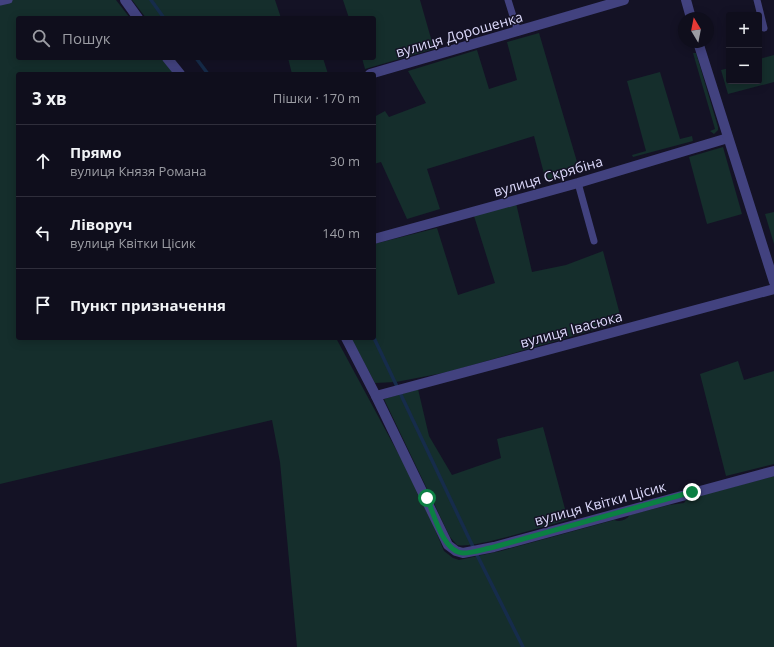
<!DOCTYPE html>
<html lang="uk">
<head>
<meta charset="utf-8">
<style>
  :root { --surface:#0f0e1c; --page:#181725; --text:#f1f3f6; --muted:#9b9ca3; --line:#2f2e3b }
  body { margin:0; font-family:"Open Sans",sans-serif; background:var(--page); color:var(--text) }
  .controls { position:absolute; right:12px; top:12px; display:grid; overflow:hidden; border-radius:4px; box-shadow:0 2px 10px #0003 }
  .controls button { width:36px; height:36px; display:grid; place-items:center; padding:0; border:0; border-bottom:1px solid var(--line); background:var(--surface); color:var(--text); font:20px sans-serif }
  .compass { position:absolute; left:678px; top:12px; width:36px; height:36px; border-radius:50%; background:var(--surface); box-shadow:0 2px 10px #0003; rotate:350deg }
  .stop { position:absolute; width:12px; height:12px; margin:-9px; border:3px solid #0b8043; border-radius:50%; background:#fff }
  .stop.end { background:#0b8043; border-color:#fff; box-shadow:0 1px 4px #0008 }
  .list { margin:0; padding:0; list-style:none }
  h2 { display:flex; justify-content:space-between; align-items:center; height:52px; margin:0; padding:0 16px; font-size:17px }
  h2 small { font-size:13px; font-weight:400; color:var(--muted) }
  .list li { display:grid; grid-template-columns:26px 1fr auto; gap:12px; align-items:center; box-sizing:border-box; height:72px; padding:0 16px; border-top:1px solid var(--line) }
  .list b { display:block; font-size:15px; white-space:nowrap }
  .list p { margin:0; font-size:13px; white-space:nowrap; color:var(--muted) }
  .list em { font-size:13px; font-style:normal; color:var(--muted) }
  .icon { flex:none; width:22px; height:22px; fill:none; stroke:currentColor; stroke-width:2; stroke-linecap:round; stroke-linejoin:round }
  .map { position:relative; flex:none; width:774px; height:647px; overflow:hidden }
  .search { position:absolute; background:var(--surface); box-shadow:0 2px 10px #0003; left:16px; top:16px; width:360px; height:44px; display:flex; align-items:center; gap:10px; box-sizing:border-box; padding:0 14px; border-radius:4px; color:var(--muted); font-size:15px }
  .panel { position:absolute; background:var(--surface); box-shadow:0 2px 10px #0003; left:16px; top:72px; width:360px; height:268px; border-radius:4px }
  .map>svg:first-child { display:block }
</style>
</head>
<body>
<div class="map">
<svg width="774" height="647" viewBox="0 0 774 647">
  <rect width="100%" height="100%" fill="#141225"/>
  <!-- green -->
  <g fill="#152e2c">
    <path d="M0,0H116L130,18H18V58H161L174,74H18V338H336L420,494L444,551L453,558L459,560L501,551L614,520C620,522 625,521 630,515L669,505L684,503L687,499L774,476V647H297L280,462L272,420L0,484Z"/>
    <polygon points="132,0 275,0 281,18 146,18"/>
    <polygon points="343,0 420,0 434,49 365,69 362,58 374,58 374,18 349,18"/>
    <polygon points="539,33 580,172 546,181 534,136 427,169 440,209 407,219 381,162 374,164 374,117 385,111 389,117 426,103 408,71 477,50 489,89 517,80 507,42"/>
    <polygon points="693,53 696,53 718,127 718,130 714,134 710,131 715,129"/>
    <polygon points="774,55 774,82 728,94 721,70 729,68 729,81 759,81 759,59"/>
    <polygon points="288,58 323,58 328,74 292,74"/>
    <polygon points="660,72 680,139 692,136 693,141 633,157 632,155 646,151 627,81"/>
    <polygon points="723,147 742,214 707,224 689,157"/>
    <polygon points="516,203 532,272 566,265 603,251 622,322 448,372 396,382 375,383 351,338 374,338 374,244 437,228 458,295 495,283 474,216"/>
    <polygon points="774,212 774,244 765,214"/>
    <polygon points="738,361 744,380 774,371 774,464 726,476 700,374"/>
    <path d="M418,389L429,436L452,475L501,458L497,439L543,427L568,520C547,525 474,549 457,545L450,537L384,399Z"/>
  </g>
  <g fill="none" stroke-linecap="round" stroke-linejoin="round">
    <!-- stream -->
    <g stroke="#162c4b" stroke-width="3.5">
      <polyline points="151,0 164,18"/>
      <polyline points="196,58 208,74"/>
      <polyline points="374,338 475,551 523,647"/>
    </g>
    <!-- service -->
    <g stroke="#42427f" stroke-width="7">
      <polyline points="508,0 518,32"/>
      <polyline points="757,0 764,28"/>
      <polyline points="0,2 9,0"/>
      <polyline points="578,183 594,241"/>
    </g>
    <!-- minor -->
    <g stroke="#42427f" stroke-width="10">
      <polyline points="125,0 138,18"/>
      <polyline points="167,58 180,74"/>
      <polyline points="370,74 624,0"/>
      <polyline points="374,239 578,183 728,138"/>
      <polyline points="346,338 376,396 448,545 456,551 463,553 494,547 774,471"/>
      <polyline points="376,396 774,289"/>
    </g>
    <!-- tertiary -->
    <g stroke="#42427f" stroke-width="10">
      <polyline points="686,0 691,18"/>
      <polyline points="698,42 774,282"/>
    </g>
  </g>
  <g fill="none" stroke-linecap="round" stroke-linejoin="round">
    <!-- route -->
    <path stroke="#0b8043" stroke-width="5" d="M427,498C434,514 443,552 463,553C473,553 484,549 494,547L692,492"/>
  </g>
  <g text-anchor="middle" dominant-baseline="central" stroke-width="3" stroke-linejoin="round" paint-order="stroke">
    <!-- street labels -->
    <g font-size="14" fill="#dcd9fb" stroke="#141225">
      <text transform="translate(459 34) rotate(-16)">вулиця Дорошенка</text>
      <text transform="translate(548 176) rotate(-16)">вулиця Скрябіна</text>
      <text transform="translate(571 329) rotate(-15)">вулиця Івасюка</text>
      <text transform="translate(600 503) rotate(-15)">вулиця Квітки Цісик</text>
    </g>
  </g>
</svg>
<div class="controls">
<button>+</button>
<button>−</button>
</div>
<svg class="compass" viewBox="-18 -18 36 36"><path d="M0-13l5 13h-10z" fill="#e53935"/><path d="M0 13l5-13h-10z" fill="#9b9ca3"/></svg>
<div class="stop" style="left:427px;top:498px"></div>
<div class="stop end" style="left:692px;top:492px"></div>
<div class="search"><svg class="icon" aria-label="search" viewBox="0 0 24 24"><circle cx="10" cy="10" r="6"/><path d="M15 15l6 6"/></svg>Пошук</div>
<section class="panel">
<h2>3 хв<small>Пішки · 170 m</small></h2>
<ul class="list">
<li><svg class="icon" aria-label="ahead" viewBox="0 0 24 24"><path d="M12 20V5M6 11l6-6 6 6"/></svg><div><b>Прямо</b><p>вулиця Князя Романа</p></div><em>30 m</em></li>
<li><svg class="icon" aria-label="left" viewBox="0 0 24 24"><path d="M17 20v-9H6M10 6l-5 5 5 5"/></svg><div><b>Ліворуч</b><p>вулиця Квітки Цісик</p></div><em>140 m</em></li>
<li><svg class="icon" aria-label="arrive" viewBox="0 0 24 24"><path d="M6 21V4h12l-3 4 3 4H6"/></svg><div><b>Пункт призначення</b></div></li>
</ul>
</section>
</div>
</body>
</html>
